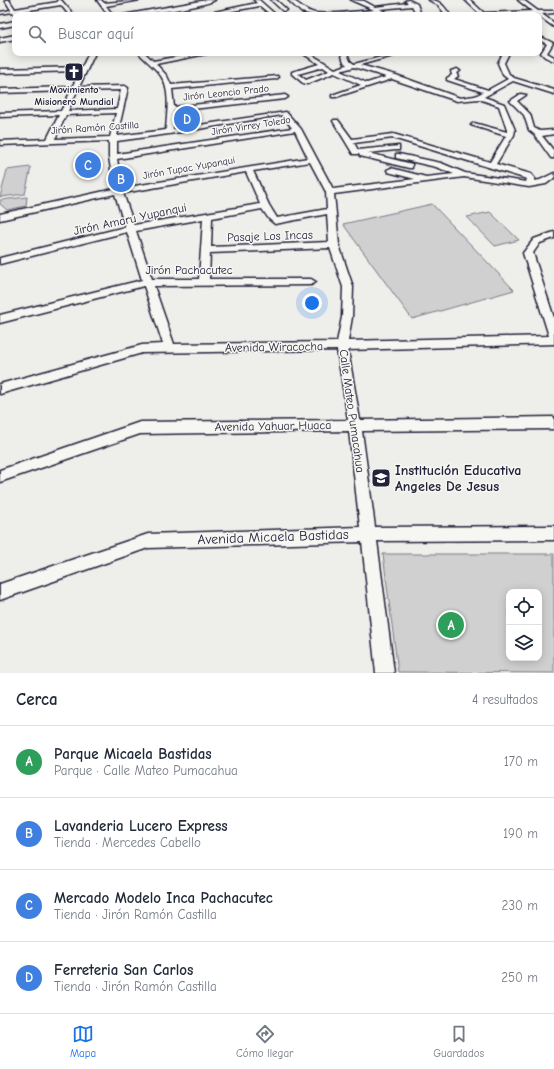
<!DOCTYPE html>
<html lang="es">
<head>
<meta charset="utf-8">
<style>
  :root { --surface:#fff; --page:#f6f6f7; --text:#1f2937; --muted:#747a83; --line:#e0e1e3; --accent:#1a73e8 }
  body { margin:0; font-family:"Comic Neue",sans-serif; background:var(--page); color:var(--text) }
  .controls { position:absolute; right:12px; bottom:12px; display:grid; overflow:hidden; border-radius:8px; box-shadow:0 2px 10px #0003 }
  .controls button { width:36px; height:36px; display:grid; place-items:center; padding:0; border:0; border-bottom:1px solid var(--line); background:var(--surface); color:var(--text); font:20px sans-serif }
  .you { position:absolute; left:312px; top:303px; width:14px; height:14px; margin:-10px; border:3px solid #fff; border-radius:50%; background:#1a73e8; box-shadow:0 0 0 6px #1a73e833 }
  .badge { display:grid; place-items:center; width:26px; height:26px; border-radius:50%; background:var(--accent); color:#fff; font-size:13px; font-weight:700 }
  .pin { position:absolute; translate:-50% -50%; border:2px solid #fff; box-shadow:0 1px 4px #0006 }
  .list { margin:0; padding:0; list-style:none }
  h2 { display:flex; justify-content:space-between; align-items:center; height:52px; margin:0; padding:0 16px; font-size:17px }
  h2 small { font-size:13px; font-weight:400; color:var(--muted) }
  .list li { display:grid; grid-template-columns:26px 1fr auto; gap:12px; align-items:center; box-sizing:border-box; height:72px; padding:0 16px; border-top:1px solid var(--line) }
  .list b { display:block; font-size:15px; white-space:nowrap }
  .list p { margin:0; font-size:13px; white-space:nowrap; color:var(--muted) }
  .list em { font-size:13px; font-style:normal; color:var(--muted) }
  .icon { flex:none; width:22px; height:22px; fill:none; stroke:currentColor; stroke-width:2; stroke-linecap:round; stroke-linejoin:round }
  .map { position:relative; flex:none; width:554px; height:673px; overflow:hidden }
  .search { position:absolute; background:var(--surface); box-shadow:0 2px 10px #0003; left:12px; right:12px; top:12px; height:44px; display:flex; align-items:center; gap:10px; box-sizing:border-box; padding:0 14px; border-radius:8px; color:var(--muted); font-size:15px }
  .sheet { height:340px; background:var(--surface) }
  nav { display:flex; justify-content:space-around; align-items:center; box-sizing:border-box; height:56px; border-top:1px solid var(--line); background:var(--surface); font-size:11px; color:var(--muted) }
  nav a { display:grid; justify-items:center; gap:2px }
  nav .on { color:var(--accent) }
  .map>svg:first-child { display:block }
</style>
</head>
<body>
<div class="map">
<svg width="554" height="673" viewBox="0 0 554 673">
  <rect width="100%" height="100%" fill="#eeeeeb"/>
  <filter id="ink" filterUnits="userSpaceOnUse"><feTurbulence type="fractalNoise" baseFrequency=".025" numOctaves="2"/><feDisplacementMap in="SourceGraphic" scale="8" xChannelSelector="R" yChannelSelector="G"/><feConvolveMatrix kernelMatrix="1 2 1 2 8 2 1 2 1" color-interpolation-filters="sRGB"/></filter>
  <g filter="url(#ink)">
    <!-- green -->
    <g fill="#d0d0d1" stroke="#797986" fill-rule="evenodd">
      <polygon points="31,167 25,194 0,197 7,170"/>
      <polygon points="27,197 26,206 7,210 0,204 0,200"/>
      <polygon points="432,204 514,290 412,319 343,224"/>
      <polygon points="490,212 519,240 495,246 467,217"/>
      <path d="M383,554H554V673L398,672ZM509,592H539V658H509Z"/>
    </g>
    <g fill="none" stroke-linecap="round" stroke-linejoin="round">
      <defs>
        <g id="minor">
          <polygon points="5,0 9,0 15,9 58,2 57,0 61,0 74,15 69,15 61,5 17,12 19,15 15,16 13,12 0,14 0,12 11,10"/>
          <polygon points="97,0 101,0 104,3 140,0 106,6 113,15 108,15"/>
          <path d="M207,0H215C201,8 140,15 123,15Z"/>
          <polygon points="254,0 259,0 276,15 271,15 260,6 210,15 205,14 257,3"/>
          <polygon points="271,0 276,0 287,10 283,11"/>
          <path d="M288,0C298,0 303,11 315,13C332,15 356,11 374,10L351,0L364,1L375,7L408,3L405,1L409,0L417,4L421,15H417L412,6L380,9L390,15H384L379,13L313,15L301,12Z"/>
          <path d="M429,0C440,0 444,6 450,15H446L438,5Z"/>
          <polygon points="465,0 470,0 484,13 532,11 518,0 523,0 538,11 554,11 554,13 542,14 554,23 554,27 536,14 481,15"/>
          <polygon points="15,21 15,25 0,28 0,24"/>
          <polygon points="15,35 15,39 0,42 0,38"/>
          <polygon points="539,36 553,43 547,53 554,57 554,61 545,57 541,53 547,44 539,40"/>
          <path d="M89,53H95L79,87L125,86L128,88L117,136L166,130C167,113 171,91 161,76C155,67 146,61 139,53H145L153,61L198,53H211L156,64L167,76L171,85L278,76L279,77L276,79L172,89L174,107L285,95L288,97L285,99L174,111L173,129L286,112L301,129L333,189L415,179L388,172L387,170L391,168L426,177L454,174L436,167L396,158V154H399L441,163L465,173L526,182L527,179L393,138L354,143L358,150L399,146V150H396L368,153L412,164V168H409L360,156L359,154H353L333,121L334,120H338L352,139L393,134L490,162L506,136L471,125L474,123L507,132V130L499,106L479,99L457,101L392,79L336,97H332V95L361,85L334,73L307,84L303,83L292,74V72L319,64L302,53H309L335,69L347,65L344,62L341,53H347L350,61L354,64L393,54V56L360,65L396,75L460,98L475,96L483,92L447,80V78L452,75L451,71L457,69L460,71L456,73L458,76L454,79L488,90L508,79L503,75L498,63L503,53H509L504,63L509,74L514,78L554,90V94L513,81L484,97L504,104L515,130L514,135L496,164L531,174L535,179L534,181L540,180L554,173V178L546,184L529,187L464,177L334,194L339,245L353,287L352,317L348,341L549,336L523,253L534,239L554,232V238L540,243L533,253L554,318V344L348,350L360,420L554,417V429L362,431L375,527L554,526V540L377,541L394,673H376L362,542L148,548L0,600V584L148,534L360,527L349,431L140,434L0,482V470L140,422L348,420L337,350L142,353L0,394V384L142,345L163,344L144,286L0,323V315L142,280L127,232L0,264V258L125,227L115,194L0,220V214L114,189L109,157V141L0,145V141L47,139L59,115L0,117V113L61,111L71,91L0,93V89L72,87L81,71L0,73V69L82,67ZM323,67L329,71L306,80L298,74ZM354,67L386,77L367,83L340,71ZM121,90L117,109L68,111L77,91ZM116,113L110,137L55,139L66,115ZM282,115L292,128L117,154V141L169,134ZM295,131L308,158L122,188L117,159ZM310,162L326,192L327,209L277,218L269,205L253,171ZM246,172L260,204L134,225L123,193ZM262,209L269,219L275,224L327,214L329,242L211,247L212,218ZM203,219L199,279H152L136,231ZM330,248L343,287L342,317L337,342L174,344L154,286L311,285L316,282L311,279H209L210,253Z"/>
          <polygon points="521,94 526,95 517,101 530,114 534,128 540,131 554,130 554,134 542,136 554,151 554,158 551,158 534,134 529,130 524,115 510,101"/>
        </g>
      </defs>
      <!-- minor casing -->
      <use href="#minor" stroke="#22223b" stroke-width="3"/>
      <!-- minor -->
      <use href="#minor" fill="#f6f6f2" fill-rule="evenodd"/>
    </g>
  </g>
  <!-- icons -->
  <defs>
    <symbol id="church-square" viewBox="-11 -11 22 22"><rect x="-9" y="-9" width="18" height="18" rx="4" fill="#22223b" stroke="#f6f6f2"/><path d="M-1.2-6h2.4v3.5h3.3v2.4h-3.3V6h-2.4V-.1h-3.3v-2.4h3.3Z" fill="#fff"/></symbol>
    <symbol id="school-square" viewBox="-11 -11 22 22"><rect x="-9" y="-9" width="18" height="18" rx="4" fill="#22223b" stroke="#f6f6f2"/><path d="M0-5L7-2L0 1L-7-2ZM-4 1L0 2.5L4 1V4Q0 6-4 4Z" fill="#fff"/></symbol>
  </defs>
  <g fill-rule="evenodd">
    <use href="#church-square" x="63" y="61" width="22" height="22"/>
    <use href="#school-square" x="370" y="467" width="22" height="22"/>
  </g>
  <g text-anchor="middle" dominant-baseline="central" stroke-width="3" stroke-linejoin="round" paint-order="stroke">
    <!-- far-poi labels -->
    <g font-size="10" font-weight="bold" fill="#22223b" stroke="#f6f6f2">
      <text x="74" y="90">Movimiento<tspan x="74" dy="12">Misionero Mundial</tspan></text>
    </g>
    <!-- far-street labels -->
    <g font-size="10" fill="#22223b" stroke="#f6f6f2">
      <text transform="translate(226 93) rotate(-6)">Jirón Leoncio Prado</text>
      <text transform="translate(251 126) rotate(-9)">Jirón Virrey Toledo</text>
      <text transform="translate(95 128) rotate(-4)">Jirón Ramón Castilla</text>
      <text transform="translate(189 168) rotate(-10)">Jirón Tupac Yupanqui</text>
    </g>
    <!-- street labels -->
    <g font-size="12" fill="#22223b" stroke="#f6f6f2">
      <text transform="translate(130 219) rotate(-12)">Jirón Amaru Yupanqui</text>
      <text transform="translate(270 236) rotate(-2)">Pasaje Los Incas</text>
      <text x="189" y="270">Jirón Pachacutec</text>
      <text transform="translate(274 347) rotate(-1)">Avenida Wiracocha</text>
      <text transform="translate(352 411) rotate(82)">Calle Mateo Pumacahua</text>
      <text transform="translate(273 426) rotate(-1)">Avenida Yahuar Huaca</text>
    </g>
    <!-- near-poi labels -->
    <g font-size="14" font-weight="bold" fill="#22223b" stroke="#f6f6f2" text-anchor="start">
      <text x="395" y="470">Institución Educativa<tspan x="395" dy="16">Angeles De Jesus</tspan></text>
    </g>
    <!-- near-street labels -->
    <g font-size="14" fill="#22223b" stroke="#f6f6f2">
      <text transform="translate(273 537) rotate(-2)">Avenida Micaela Bastidas</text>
    </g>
  </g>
</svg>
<div class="controls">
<button><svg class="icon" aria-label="locate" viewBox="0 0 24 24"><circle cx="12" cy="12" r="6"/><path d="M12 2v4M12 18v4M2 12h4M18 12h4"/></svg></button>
<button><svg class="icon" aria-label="layers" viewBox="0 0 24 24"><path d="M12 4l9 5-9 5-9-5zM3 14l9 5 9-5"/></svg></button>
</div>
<div class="you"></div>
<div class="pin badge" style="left:451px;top:625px;background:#2e9e5b">A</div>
<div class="pin badge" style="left:121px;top:179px;background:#3f7fe0">B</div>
<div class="pin badge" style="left:88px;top:165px;background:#3f7fe0">C</div>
<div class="pin badge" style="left:187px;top:119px;background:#3f7fe0">D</div>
<div class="search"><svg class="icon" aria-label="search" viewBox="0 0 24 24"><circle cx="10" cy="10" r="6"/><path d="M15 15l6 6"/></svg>Buscar aquí</div>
</div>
<section class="sheet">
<h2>Cerca<small>4 resultados</small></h2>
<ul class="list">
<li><span class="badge" style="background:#2e9e5b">A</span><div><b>Parque Micaela Bastidas</b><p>Parque · Calle Mateo Pumacahua</p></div><em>170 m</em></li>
<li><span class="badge" style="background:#3f7fe0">B</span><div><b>Lavanderia Lucero Express</b><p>Tienda · Mercedes Cabello</p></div><em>190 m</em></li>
<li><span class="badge" style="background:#3f7fe0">C</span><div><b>Mercado Modelo Inca Pachacutec</b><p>Tienda · Jirón Ramón Castilla</p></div><em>230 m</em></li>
<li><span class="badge" style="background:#3f7fe0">D</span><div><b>Ferreteria San Carlos</b><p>Tienda · Jirón Ramón Castilla</p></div><em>250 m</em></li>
</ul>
</section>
<nav>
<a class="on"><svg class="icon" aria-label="map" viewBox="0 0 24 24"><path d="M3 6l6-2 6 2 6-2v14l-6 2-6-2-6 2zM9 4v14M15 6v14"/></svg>Mapa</a>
<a><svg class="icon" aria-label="directions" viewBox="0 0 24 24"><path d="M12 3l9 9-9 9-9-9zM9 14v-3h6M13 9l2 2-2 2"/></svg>Cómo llegar</a>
<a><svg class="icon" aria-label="saved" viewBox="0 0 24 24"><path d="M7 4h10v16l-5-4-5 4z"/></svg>Guardados</a>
</nav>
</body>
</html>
